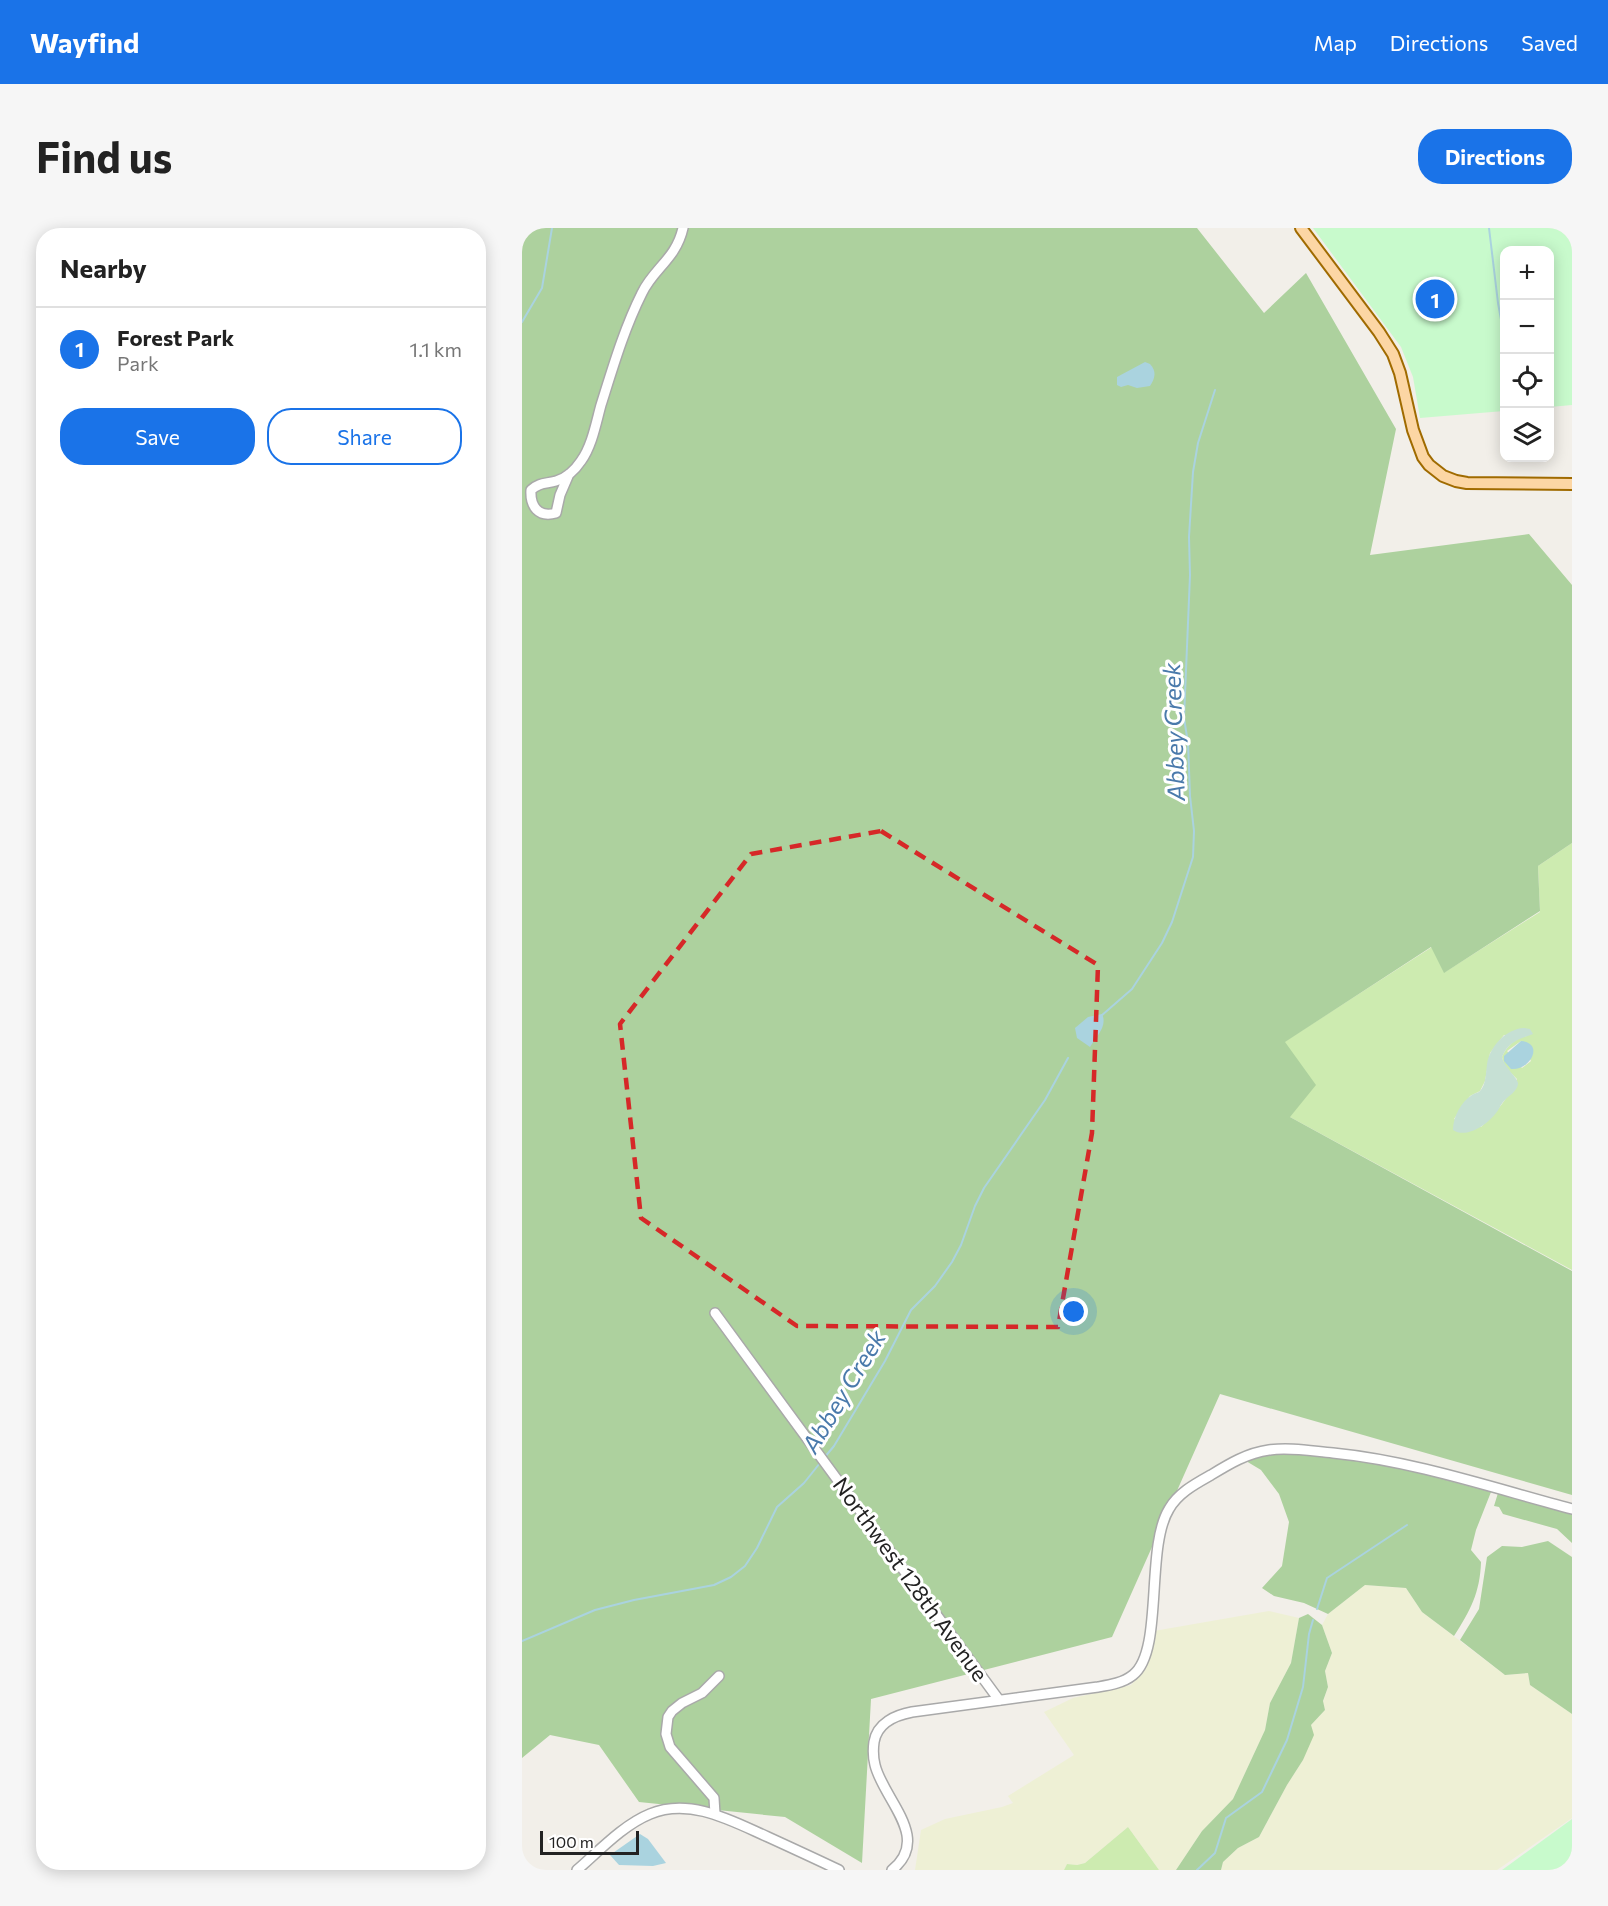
<!DOCTYPE html>
<html lang="en">
<head>
<meta charset="utf-8">
<style>
  :root { --surface:#fff; --page:#f6f6f6; --text:#222; --muted:#767676; --line:#e0e0e0; --accent:#1a73e8 }
  body { margin:0; font-family:Commissioner,sans-serif; background:var(--page); color:var(--text) }
  .controls { position:absolute; right:18px; top:18px; display:grid; overflow:hidden; border-radius:12px; box-shadow:0 3px 15px #0003 }
  .controls button { width:54px; height:54px; display:grid; place-items:center; padding:0; border:0; border-bottom:2px solid var(--line); background:var(--surface); color:var(--text); font:30px sans-serif }
  .scale { position:absolute; left:18px; bottom:15px; width:99px; box-sizing:border-box; padding-left:6px; border:3px solid #222; border-top:0; font-size:16px; line-height:21px; white-space:nowrap; color:#222; -webkit-text-stroke:4px #fff; paint-order:stroke }
  .you { position:absolute; left:552px; top:1084px; width:21px; height:21px; margin:-15px; border:4px solid #fff; border-radius:50%; background:#1a73e8; box-shadow:0 0 0 9px #1a73e833 }
  .badge { display:grid; place-items:center; width:39px; height:39px; border-radius:50%; background:var(--accent); color:#fff; font-size:20px; font-weight:700 }
  .pin { position:absolute; translate:-50% -50%; border:3px solid #fff; box-shadow:0 2px 6px #0006 }
  .list { margin:0; padding:0; list-style:none }
  h2 { display:flex; justify-content:space-between; align-items:center; height:78px; margin:0; padding:0 24px; font-size:26px }
  h2 small { font-size:20px; font-weight:400; color:var(--muted) }
  .list li { display:grid; grid-template-columns:39px 1fr auto; gap:18px; align-items:center; box-sizing:border-box; height:84px; padding:0 24px; border-top:2px solid var(--line) }
  .list b { display:block; font-size:22px; white-space:nowrap }
  .list p { margin:0; font-size:20px; white-space:nowrap; color:var(--muted) }
  .list em { font-size:20px; font-style:normal; color:var(--muted) }
  .actions { display:flex; gap:12px; padding:18px 24px }
  .actions a { flex:1; padding:14px 0; border:2px solid var(--accent); border-radius:24px; text-align:center; font-size:21px; color:var(--accent) }
  .actions .main { background:var(--accent); color:#fff }
  .icon { flex:none; width:33px; height:33px; fill:none; stroke:currentColor; stroke-width:2; stroke-linecap:round; stroke-linejoin:round }
  .map { position:relative; flex:none; width:1050px; height:1642px; overflow:hidden; border-radius:24px }
  header { display:flex; align-items:center; gap:36px; box-sizing:border-box; height:84px; padding:0 30px; background:var(--accent); color:#fff }
  header strong { font-size:28px }
  nav { display:flex; gap:33px; margin-inline-start:auto; font-size:21px }
  .intro { display:flex; align-items:center; justify-content:space-between; box-sizing:border-box; height:144px; padding:0 36px }
  h1 { margin:0; font-size:42px }
  .button { padding:15px 27px; border-radius:24px; background:var(--accent); color:#fff; font-size:21px; font-weight:700 }
  main { display:flex; gap:36px; padding:0 36px }
  aside { flex:1; background:var(--surface); border-radius:24px; box-shadow:0 3px 15px #0003 }
  .map>svg:first-child { display:block }
</style>
</head>
<body>
<header>
<strong>Wayfind</strong>
<nav><a>Map</a><a>Directions</a><a>Saved</a></nav>
</header>
<div class="intro"><h1>Find us</h1><a class="button">Directions</a></div>
<main>
<aside>
<h2>Nearby<small></small></h2>
<ul class="list">
<li><span class="badge">1</span><div><b>Forest Park</b><p>Park</p></div><em>1.1 km</em></li>
</ul>
<div class="actions"><a class="main">Save</a><a>Share</a></div>
</aside>
<div class="map">
<svg width="1050" height="1642" viewBox="0 0 1050 1642">
  <rect width="100%" height="100%" fill="#f2efe9"/>
  <!-- farmland -->
  <g fill="#eef0d5">
    <polygon points="843,1357 884,1360 900,1384 983,1447 1006,1445 1008,1457 1050,1486 1050,1590 975,1642 699,1642 701,1634 716,1620 737,1609 765,1557 781,1532 789,1497 803,1482 801,1474 806,1459 803,1443 810,1425 800,1397 806,1386"/>
    <polygon points="747,1383 777,1390 769,1435 748,1475 743,1502 711,1571 680,1603 654,1642 637,1642 606,1599 563,1635 555,1637 545,1636 542,1642 393,1642 399,1602 423,1591 480,1579 491,1575 486,1568 552,1527 522,1484 551,1470 609,1457 624,1441 632,1403"/>
  </g>
  <!-- grass -->
  <g fill="#cdebb0" fill-rule="evenodd">
    <path d="M1050,615V1042L768,889L762,814L910,719L923,744L1018,684L1016,638ZM982,807L1005,808C994,809 984,819 980,829L983,839L995,851C986,870 975,884 959,899L932,891L948,868L958,863L963,853L968,825ZM999,813L1009,833L1000,840L985,823Z"/>
    <polygon points="606,1599 637,1642 542,1642 545,1636 555,1637 563,1635"/>
  </g>
  <!-- forest -->
  <g fill="#add19e">
    <polygon points="0,0 675,0 742,85 784,45 874,201 848,327 1007,306 1050,357 1050,615 1016,638 1018,683 922,745 909,719 763,814 794,857 768,889 1050,1043 1050,1267 698,1166 590,1409 349,1471 340,1635 263,1589 117,1574 77,1517 28,1507 0,1530"/>
    <path d="M769,1225L864,1236L969,1264L954,1302L949,1322L959,1334C958,1365 948,1383 932,1408L900,1384L884,1360L843,1357L806,1386L782,1375L752,1368L740,1360L760,1338L767,1294L757,1266L739,1242L724,1233L744,1226Z"/>
    <polygon points="976,1265 1050,1286 1050,1315 1035,1301 981,1286 977,1279 972,1278"/>
    <polygon points="1026,1313 1050,1329 1050,1486 1008,1457 1006,1445 983,1447 938,1412 957,1381 965,1329 980,1318 1000,1319"/>
    <polygon points="786,1386 800,1397 810,1425 803,1443 806,1459 801,1473 803,1482 789,1497 792,1507 781,1532 765,1557 737,1609 716,1620 701,1634 699,1642 654,1642 680,1603 711,1571 743,1502 748,1475 769,1435 777,1390"/>
  </g>
  <!-- wetland -->
  <path fill="#c6e0d4" d="M1002,800L1008,801L1011,806C997,811 986,814 980,829C982,839 997,851 996,856C995,864 986,868 982,873C978,877 977,882 974,885C965,897 944,911 931,902C931,889 939,874 950,867C953,865 956,865 958,863C964,857 964,844 965,836C968,818 984,801 1002,800Z"/>
  <!-- park -->
  <g fill="#c8facc">
    <polygon points="791,0 1050,0 1050,177 1028,179 1028,22 982,22 982,183 898,190 891,149 879,119"/>
    <polygon points="1050,1591 1050,1642 980,1642"/>
  </g>
  <!-- water -->
  <g fill="#aad3df">
    <path d="M623,134L628,136C635,143 633,151 628,158L615,160L606,157L599,159L595,157V149Z"/>
    <path d="M580,786C586,798 574,809 568,819L555,810L553,800L566,789Z"/>
    <path d="M999,813C1023,815 1008,843 989,841L982,833V828Z"/>
    <polygon points="118,1606 126,1611 144,1635 131,1638 97,1637 88,1627"/>
  </g>
  <g fill="none" stroke-linecap="round" stroke-linejoin="round">
    <!-- stream -->
    <g stroke="#aad3df" stroke-width="2">
      <polyline points="967,0 976,75 982,108"/>
      <polyline points="0,94 20,60 30,0"/>
      <polyline points="579,788 610,761 640,715 650,694 671,629 672,603 668,568 666,515 662,490 668,347 667,309 671,244 676,215 693,162"/>
      <polyline points="302,1230 312,1218 363,1133 389,1082 413,1058 430,1034 439,1017 453,978 462,960 523,872 546,830"/>
      <polyline points="795,1381 805,1350 885,1297"/>
      <polyline points="0,1413 73,1382 112,1372 192,1357 209,1349 223,1338 235,1320 255,1279 282,1255 298,1235"/>
      <polyline points="675,1642 693,1625 704,1590 740,1564 765,1512 781,1459 787,1406 791,1392"/>
    </g>
    <defs>
      <g id="minor">
        <path d="M47,246L38,267L34,285C16,290 8,278 9,262C18,254 24,256 34,253C45,250 53,242 59,233C70,218 74,195 79,177C91,139 102,101 120,65C132,40 154,31 161,0"/>
        <polyline points="193,1085 477,1472"/>
        <polyline points="193,1586 192,1570 148,1519 144,1506 146,1489 150,1483 160,1475 180,1465 197,1448"/>
        <path d="M55,1642C77,1623 101,1597 128,1586C168,1569 210,1593 246,1609C270,1620 294,1631 317,1642"/>
        <path d="M370,1642C410,1610 361,1571 353,1537C351,1529 351,1521 352,1514C355,1495 374,1487 390,1484L576,1459C588,1457 601,1455 611,1447C642,1423 623,1320 647,1281C656,1265 673,1256 689,1247C707,1236 725,1225 747,1222C768,1219 789,1223 811,1225C892,1233 971,1260 1050,1281"/>
      </g>
      <polyline id="major" points="779,0 857,104 871,126 878,145 891,202 901,229 907,237 921,248 934,253 945,255 1050,256"/>
    </defs>
    <!-- minor casing -->
    <use href="#minor" stroke="#a9a9a9" stroke-width="12"/>
    <!-- major casing -->
    <use href="#major" stroke="#a06b00" stroke-width="14"/>
    <!-- minor -->
    <use href="#minor" stroke="#fff" stroke-width="9"/>
    <!-- major -->
    <use href="#major" stroke="#fcd6a4" stroke-width="10"/>
  </g>
  <!-- marked area -->
  <path fill="none" stroke="#d62828" stroke-width="4.5" stroke-dasharray="12 8" stroke-linejoin="round" d="M359,603L576,737L570,905L536,1099L275,1098L119,990L98,796L229,626Z"/>
  <g text-anchor="middle" dominant-baseline="central" stroke-width="6" stroke-linejoin="round" paint-order="stroke">
    <!-- street labels -->
    <g font-size="22" fill="#222" stroke="#fff">
      <text transform="translate(389 1351) rotate(54)">Northwest 128th Avenue</text>
    </g>
    <!-- water labels -->
    <g font-size="24" font-style="italic" fill="#4a7aab" stroke="#fff">
      <text transform="translate(651 504) rotate(-92)">Abbey Creek</text>
      <text transform="translate(321 1163) rotate(-59)">Abbey Creek</text>
    </g>
  </g>
</svg>
<div class="controls">
<button>+</button>
<button>−</button>
<button><svg class="icon" aria-label="locate" viewBox="0 0 24 24"><circle cx="12" cy="12" r="6"/><path d="M12 2v4M12 18v4M2 12h4M18 12h4"/></svg></button>
<button><svg class="icon" aria-label="layers" viewBox="0 0 24 24"><path d="M12 4l9 5-9 5-9-5zM3 14l9 5 9-5"/></svg></button>
</div>
<div class="scale">100 m</div>
<div class="you"></div>
<div class="pin badge" style="left:913px;top:71px">1</div>
</div>
</main>
</body>
</html>
